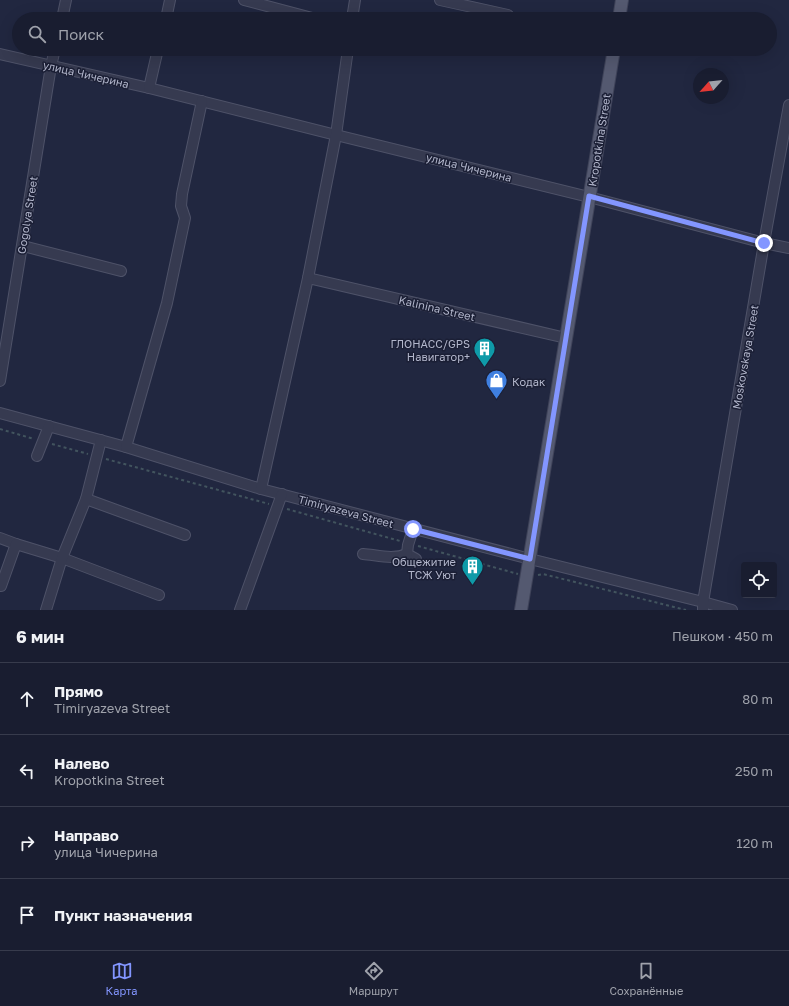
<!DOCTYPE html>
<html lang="ru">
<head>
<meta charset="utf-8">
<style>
  :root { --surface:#191d30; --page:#222638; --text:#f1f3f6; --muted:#9fa2ab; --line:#373b4c; --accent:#8396ff }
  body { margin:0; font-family:"Golos Text",sans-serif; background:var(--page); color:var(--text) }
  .controls { position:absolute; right:12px; bottom:12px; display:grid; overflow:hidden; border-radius:4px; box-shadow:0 4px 16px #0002 }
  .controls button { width:36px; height:36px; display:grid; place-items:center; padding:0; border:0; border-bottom:1px solid var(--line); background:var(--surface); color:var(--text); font:20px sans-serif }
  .compass { position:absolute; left:693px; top:68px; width:36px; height:36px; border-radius:50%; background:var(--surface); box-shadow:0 4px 16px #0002; rotate:243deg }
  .stop { position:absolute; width:12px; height:12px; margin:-9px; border:3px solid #8396ff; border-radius:50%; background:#fff }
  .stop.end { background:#8396ff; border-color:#fff; box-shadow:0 1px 4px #0008 }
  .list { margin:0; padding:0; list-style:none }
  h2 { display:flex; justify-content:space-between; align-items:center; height:52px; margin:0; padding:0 16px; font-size:17px }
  h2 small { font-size:13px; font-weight:400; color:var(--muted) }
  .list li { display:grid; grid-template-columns:26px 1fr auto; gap:12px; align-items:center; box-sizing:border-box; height:72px; padding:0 16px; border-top:1px solid var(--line) }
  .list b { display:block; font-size:15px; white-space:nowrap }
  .list p { margin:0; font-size:13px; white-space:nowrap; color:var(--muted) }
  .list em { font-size:13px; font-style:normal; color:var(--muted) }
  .icon { flex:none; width:22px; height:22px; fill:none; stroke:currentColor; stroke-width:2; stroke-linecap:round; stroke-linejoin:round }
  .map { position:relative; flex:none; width:789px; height:610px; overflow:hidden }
  .search { position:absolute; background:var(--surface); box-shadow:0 4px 16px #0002; left:12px; right:12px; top:12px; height:44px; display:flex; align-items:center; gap:10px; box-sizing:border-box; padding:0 14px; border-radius:22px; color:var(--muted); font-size:15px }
  .sheet { height:340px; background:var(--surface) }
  nav { display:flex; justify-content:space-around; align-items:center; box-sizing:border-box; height:56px; border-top:1px solid var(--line); background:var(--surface); font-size:11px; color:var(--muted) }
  nav a { display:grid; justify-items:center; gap:2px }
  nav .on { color:var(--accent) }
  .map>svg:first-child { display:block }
</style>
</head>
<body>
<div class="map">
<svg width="789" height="610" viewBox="0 0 789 610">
  <rect width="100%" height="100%" fill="#212740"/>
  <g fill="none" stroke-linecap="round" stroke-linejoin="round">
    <defs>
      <g id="minor">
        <polyline points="244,0 316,19"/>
        <polyline points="440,0 508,15"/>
        <polyline points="62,19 66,0"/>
        <polyline points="166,19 170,0"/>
        <polyline points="352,19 355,0"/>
        <polyline points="0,54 149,88 336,135 589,197 764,243 789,248"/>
        <polyline points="149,88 158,49"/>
        <polyline points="23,246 121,271"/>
        <polyline points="308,278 566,338"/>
        <polyline points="0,381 51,66 55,49"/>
        <polyline points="0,413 126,447 261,489 530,559 703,602 732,610"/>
        <polyline points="126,447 167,303 185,218 181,206 182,194 202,101"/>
        <polyline points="37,456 49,426"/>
        <polyline points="261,489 308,278 336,135 348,49"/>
        <polyline points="86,499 185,535"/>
        <polyline points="413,529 408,545 407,554 416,559"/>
        <polyline points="0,538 16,544"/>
        <path d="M363,554C377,555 393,560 407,554"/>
        <polyline points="0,586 1,586 16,544 62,558 159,595"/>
        <polyline points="46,610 62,558 86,499 101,440"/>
        <polyline points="240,610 282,494"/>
        <polyline points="703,610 703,602 764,243 789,105"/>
      </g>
      <g id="major">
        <polyline points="619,19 622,0"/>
        <polyline points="521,610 614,49"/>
      </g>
    </defs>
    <!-- minor casing -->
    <use href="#minor" stroke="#4e5268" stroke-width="12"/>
    <!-- major casing -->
    <use href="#major" stroke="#3f4359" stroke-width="14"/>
    <!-- path -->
    <g stroke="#42545e" stroke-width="2" stroke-dasharray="3 3" stroke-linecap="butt">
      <polyline points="0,429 34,439"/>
      <polyline points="52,444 88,454"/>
      <polyline points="106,459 269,504"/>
      <polyline points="287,509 400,541"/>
      <polyline points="418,546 518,574"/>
      <polyline points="538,575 543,574 686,610"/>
    </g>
    <!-- minor -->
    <use href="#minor" stroke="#363a50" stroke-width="10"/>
    <!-- major -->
    <use href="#major" stroke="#545970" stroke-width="12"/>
  </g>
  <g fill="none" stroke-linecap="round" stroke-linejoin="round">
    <!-- route -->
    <polyline stroke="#8396ff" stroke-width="5" points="413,529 530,559 589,196 764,243"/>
  </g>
  <!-- icons -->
  <defs>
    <symbol id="building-pin" viewBox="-11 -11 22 30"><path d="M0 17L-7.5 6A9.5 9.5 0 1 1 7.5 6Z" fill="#0f9aa8" stroke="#1b1f35"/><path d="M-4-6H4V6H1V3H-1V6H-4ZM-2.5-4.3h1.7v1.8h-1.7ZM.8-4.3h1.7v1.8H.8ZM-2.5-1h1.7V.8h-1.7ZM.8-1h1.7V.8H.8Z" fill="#fff"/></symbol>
    <symbol id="shop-pin" viewBox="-11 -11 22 30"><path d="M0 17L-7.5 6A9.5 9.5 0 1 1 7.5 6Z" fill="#3f7fe0" stroke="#1b1f35"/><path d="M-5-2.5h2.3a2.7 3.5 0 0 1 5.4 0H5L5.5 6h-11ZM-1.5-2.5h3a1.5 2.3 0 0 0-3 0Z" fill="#fff"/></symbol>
  </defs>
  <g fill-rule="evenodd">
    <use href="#building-pin" x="472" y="336" width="25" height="34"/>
    <use href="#shop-pin" x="484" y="368" width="25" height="34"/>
    <use href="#building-pin" x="460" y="554" width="25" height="34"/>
  </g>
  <g text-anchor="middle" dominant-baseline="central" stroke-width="3" stroke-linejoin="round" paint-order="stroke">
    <!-- street labels -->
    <g font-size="11" fill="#b2b6cb" stroke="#1b1f35">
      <text transform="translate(86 74) rotate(13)">улица Чичерина</text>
      <text transform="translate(599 140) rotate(-81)">Kropotkina Street</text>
      <text transform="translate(469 167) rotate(14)">улица Чичерина</text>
      <text transform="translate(27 215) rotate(-81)">Gogolya Street</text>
      <text transform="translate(437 308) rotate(13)">Kalinina Street</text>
      <text transform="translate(745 357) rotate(-80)">Moskovskaya Street</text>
      <text transform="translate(346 511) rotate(15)">Timiryazeva Street</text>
    </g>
    <!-- poi labels -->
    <g font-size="11" fill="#b2b6cb" stroke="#1b1f35" text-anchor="end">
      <text x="470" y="343">ГЛОНАСС/GPS<tspan x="470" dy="13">Навигатор+</tspan></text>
      <text x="512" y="381" text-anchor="start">Кодак</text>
      <text x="456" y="561">Общежитие<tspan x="456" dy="13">ТСЖ Уют</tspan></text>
    </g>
  </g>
</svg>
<div class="controls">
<button><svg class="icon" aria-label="locate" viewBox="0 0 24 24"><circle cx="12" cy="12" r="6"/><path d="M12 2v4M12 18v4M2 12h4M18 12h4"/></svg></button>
</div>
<svg class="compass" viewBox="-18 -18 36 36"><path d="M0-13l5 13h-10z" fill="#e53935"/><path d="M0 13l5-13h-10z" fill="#9fa2ab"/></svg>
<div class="stop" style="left:413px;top:529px"></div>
<div class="stop end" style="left:764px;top:243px"></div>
<div class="search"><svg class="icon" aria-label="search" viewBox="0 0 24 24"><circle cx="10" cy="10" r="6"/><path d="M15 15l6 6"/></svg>Поиск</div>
</div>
<section class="sheet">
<h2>6 мин<small>Пешком · 450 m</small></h2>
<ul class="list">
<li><svg class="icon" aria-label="ahead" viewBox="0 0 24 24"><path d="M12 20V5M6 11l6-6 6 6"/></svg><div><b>Прямо</b><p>Timiryazeva Street</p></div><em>80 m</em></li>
<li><svg class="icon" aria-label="left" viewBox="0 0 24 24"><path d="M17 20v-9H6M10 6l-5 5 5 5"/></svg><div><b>Налево</b><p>Kropotkina Street</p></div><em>250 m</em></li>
<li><svg class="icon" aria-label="right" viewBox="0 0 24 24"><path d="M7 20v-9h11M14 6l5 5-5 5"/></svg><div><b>Направо</b><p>улица Чичерина</p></div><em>120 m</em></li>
<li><svg class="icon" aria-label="arrive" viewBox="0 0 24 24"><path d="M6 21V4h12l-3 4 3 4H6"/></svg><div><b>Пункт назначения</b></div></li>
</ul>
</section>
<nav>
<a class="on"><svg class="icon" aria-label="map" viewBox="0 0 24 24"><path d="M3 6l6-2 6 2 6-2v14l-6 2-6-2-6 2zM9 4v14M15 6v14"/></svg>Карта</a>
<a><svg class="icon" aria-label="directions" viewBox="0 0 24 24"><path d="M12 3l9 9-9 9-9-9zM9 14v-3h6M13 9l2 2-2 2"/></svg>Маршрут</a>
<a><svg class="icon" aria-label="saved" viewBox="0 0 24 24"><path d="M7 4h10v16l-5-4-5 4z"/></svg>Сохранённые</a>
</nav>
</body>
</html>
